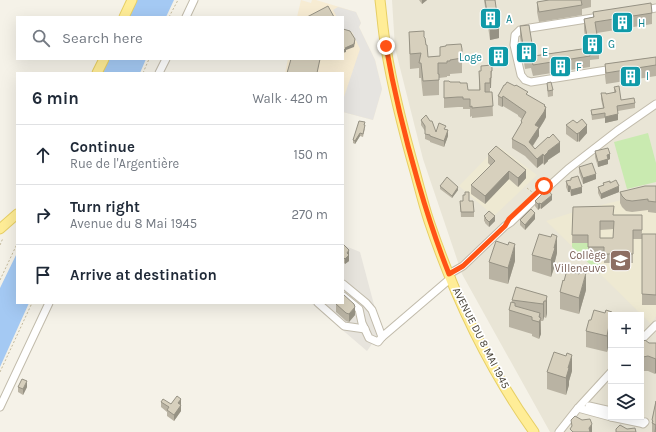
<!DOCTYPE html>
<html lang="en">
<head>
<meta charset="utf-8">
<style>
  :root { --surface:#fff; --page:#f6f6f7; --text:#1f2937; --muted:#747a83; --line:#e0e1e3 }
  body { margin:0; font-family:Karla,sans-serif; background:var(--page); color:var(--text) }
  .controls { position:absolute; right:12px; bottom:12px; display:grid; overflow:hidden; border-radius:0px; box-shadow:0 4px 16px #0002 }
  .controls button { width:36px; height:36px; display:grid; place-items:center; padding:0; border:0; border-bottom:1px solid var(--line); background:var(--surface); color:var(--text); font:20px sans-serif }
  .stop { position:absolute; width:12px; height:12px; margin:-9px; border:3px solid #ff5315; border-radius:50%; background:#fff }
  .stop.end { background:#ff5315; border-color:#fff; box-shadow:0 1px 4px #0008 }
  .list { margin:0; padding:0; list-style:none }
  h2 { display:flex; justify-content:space-between; align-items:center; height:52px; margin:0; padding:0 16px; font-size:17px }
  h2 small { font-size:13px; font-weight:400; color:var(--muted) }
  .list li { display:grid; grid-template-columns:26px 1fr auto; gap:12px; align-items:center; box-sizing:border-box; height:60px; padding:0 16px; border-top:1px solid var(--line) }
  .list b { display:block; font-size:15px; white-space:nowrap }
  .list p { margin:0; font-size:13px; white-space:nowrap; color:var(--muted) }
  .list em { font-size:13px; font-style:normal; color:var(--muted) }
  .icon { flex:none; width:22px; height:22px; fill:none; stroke:currentColor; stroke-width:2; stroke-linecap:round; stroke-linejoin:round }
  .map { position:relative; flex:none; width:656px; height:432px; overflow:hidden }
  .search { position:absolute; background:var(--surface); box-shadow:0 4px 16px #0002; left:16px; top:16px; width:328px; height:44px; display:flex; align-items:center; gap:10px; box-sizing:border-box; padding:0 14px; border-radius:0px; color:var(--muted); font-size:15px }
  .panel { position:absolute; background:var(--surface); box-shadow:0 4px 16px #0002; left:16px; top:72px; width:328px; height:232px; border-radius:0px }
  .map>svg:first-child { display:block }
</style>
</head>
<body>
<div class="map">
<svg width="656" height="432" viewBox="0 0 656 432">
  <rect width="100%" height="100%" fill="#f5f2e8"/>
  <!-- residential -->
  <path fill="#e9e5d6" fill-rule="evenodd" d="M392,0H656V432H550L462,274L423,159L395,48ZM611,315H641V417H611Z"/>
  <!-- commercial -->
  <polygon fill="#f7ecd3" points="301,0 311,3 312,0 316,0 356,12 361,23 359,27 375,60 382,89 373,120 343,112 343,73 285,73 288,59 343,59 343,17 297,17"/>
  <!-- industrial -->
  <polygon fill="#e7e4dd" points="343,245 360,252 381,331 367,351 311,303 343,303"/>
  <!-- education -->
  <g fill="#eee9d2">
    <polygon points="498,146 537,175 494,216 459,186"/>
    <polygon points="656,190 656,316 651,324 546,221 577,211 638,196"/>
  </g>
  <!-- green -->
  <g fill="#c9eab0">
    <polygon points="648,133 656,163 656,182 627,189 614,142"/>
    <polygon points="572,243 588,243 588,256 600,256 600,274 572,247"/>
  </g>
  <!-- parking -->
  <polygon fill="#e6e4e0" points="338,7 356,12 361,23 359,27 375,60 382,89 373,120 343,112 343,100 360,49 352,32 344,30 343,28 343,17 337,17 333,10"/>
  <!-- water -->
  <g fill="#a4c9f3">
    <polygon points="136,0 174,0 166,17 128,17"/>
    <polygon points="107,59 146,59 140,73 101,73"/>
    <polygon points="17,253 17,303 29,303 0,367 0,288"/>
  </g>
  <g fill="none" stroke-linecap="round" stroke-linejoin="round">
    <defs>
      <g id="minor">
        <polyline points="642,11 656,8"/>
        <polyline points="186,17 194,0"/>
        <polyline points="593,18 530,28 520,30 515,35 514,45 521,75 525,80 531,82 613,69"/>
        <polyline points="159,73 166,59"/>
        <polyline points="449,274 463,266 505,226 511,222 537,197 568,169 617,131 656,104"/>
        <polyline points="343,284 366,303 372,310 382,337 451,278"/>
        <polyline points="343,296 359,309 362,323 369,338 378,342 382,337"/>
        <polyline points="318,303 344,326 365,329"/>
        <polyline points="641,340 656,325"/>
        <polyline points="589,406 611,411"/>
        <polyline points="0,407 49,303"/>
        <polyline points="578,408 611,417"/>
        <polyline points="611,417 640,423 643,424 645,422"/>
        <polyline points="559,432 578,408 611,372"/>
      </g>
      <g id="major">
        <path d="M380,0C382,16 383,32 386,48C393,91 404,133 416,175C420,190 424,206 429,221C454,295 488,368 534,432"/>
        <polyline points="124,17 132,0"/>
        <polyline points="97,73 104,59"/>
        <polyline points="0,229 17,214"/>
      </g>
    </defs>
    <!-- minor casing -->
    <use href="#minor" stroke="#c1bbab" stroke-width="9"/>
    <!-- major casing -->
    <use href="#major" stroke="#e7cf64" stroke-width="11"/>
    <!-- path -->
    <g stroke="#c3b99b" stroke-width="1" stroke-dasharray="2 2" stroke-linecap="butt">
      <polyline points="169,17 178,0"/>
      <polyline points="143,73 149,59"/>
      <polyline points="527,188 532,192"/>
      <polyline points="0,245 3,238"/>
      <polyline points="0,280 17,244"/>
      <polyline points="0,372 32,303"/>
    </g>
    <!-- minor -->
    <use href="#minor" stroke="#fff" stroke-width="7"/>
    <!-- major -->
    <use href="#major" stroke="#ffed97" stroke-width="9"/>
  </g>
  <!-- wall -->
  <g fill="#b9b3a3" fill-rule="evenodd">
    <polygon points="419,0 427,0 422,4"/>
    <polygon points="484,0 495,0 499,38 490,40"/>
    <polygon points="549,0 591,0 591,7 582,9 582,15 539,22 537,12 537,2"/>
    <polygon points="593,12 652,13 652,24 597,33 599,48 599,59 590,60 590,67 533,76 531,68 525,69 520,37 520,26 534,56 587,48 584,30 584,19 593,17"/>
    <polygon points="409,32 424,37 428,57 440,56 462,49 462,73 450,74 450,76 447,76 447,77 439,78 439,95 423,96 421,78 419,78 419,68 410,69"/>
    <polygon points="492,49 503,54 503,59 493,61"/>
    <polygon points="656,57 656,76 606,84 605,76 605,64"/>
    <polygon points="479,71 492,71 491,88 490,88 490,92 492,92 493,116 472,118 472,116 470,117 470,109 463,109 463,107 458,107 444,108 444,81 460,83 468,90 479,90"/>
    <polygon points="547,83 553,90 553,96 548,97 547,88"/>
    <polygon points="614,87 621,100 635,103 635,108 618,111 618,120 605,123 605,118 592,120 591,110 603,108 601,99 601,93 606,94 614,93"/>
    <polygon points="528,95 545,107 546,117 544,121 539,129 539,136 533,146 535,149 560,152 548,160 548,161 544,165 543,163 537,168 525,156 512,148 512,139 521,124 521,121 522,119 518,116 518,115 503,106 502,107 498,105 498,96"/>
    <polygon points="421,120 436,132 446,129 448,136 444,147 430,142 430,141 425,139 425,131 421,125"/>
    <polygon points="566,125 587,133 579,142 578,141 577,142 566,134"/>
    <polygon points="365,128 363,137 360,136 355,144 353,143 353,140"/>
    <polygon points="595,151 610,159 608,160 608,164 598,167 595,157"/>
    <polygon points="488,154 526,178 518,187 509,179 485,204 471,194 471,185 491,166 488,163"/>
    <polygon points="579,167 596,179 583,184 579,172"/>
    <polygon points="571,178 582,193 571,196 570,192 568,192 566,187 566,181 571,180"/>
    <polygon points="603,183 610,183 619,192 601,199 598,193 598,187 603,185"/>
    <polygon points="440,186 458,190 452,198 440,189"/>
    <polygon points="656,186 656,213 648,212 648,210 632,212 626,211 622,207 620,203 620,192"/>
    <polygon points="552,200 541,209 540,208 538,210 535,206 535,201"/>
    <polygon points="460,201 469,201 474,212 474,217 461,217"/>
    <path d="M573,207L614,215H642V234H656V305H642V239H633V263H604V256H588V243H572ZM614,229L613,238H600V230Z"/>
    <polygon points="484,216 495,221 489,227 485,223 485,222 484,221"/>
    <polygon points="535,219 525,230 520,225 520,220"/>
    <polygon points="551,237 557,253 555,261 555,265 551,277 532,271 532,255"/>
    <polygon points="343,245 349,261 345,264 343,262"/>
    <polygon points="515,261 508,284 489,279 489,262"/>
    <polygon points="586,290 579,314 560,309 560,292"/>
    <polygon points="547,296 547,313 546,318 544,317 543,321 541,321 541,334 539,339 532,336 532,334 509,327 509,310 512,302 512,300"/>
    <polygon points="336,304 355,315 349,322 346,321 336,312"/>
    <polygon points="612,315 607,352 586,347 586,331 591,320"/>
    <polygon points="649,343 656,343 655,374 648,371 643,371 641,368 641,351"/>
    <polygon points="566,356 572,371 569,381 569,385 566,395 547,389 547,372"/>
    <polygon points="611,384 611,400 610,399"/>
    <polygon points="18,387 27,387 23,395 18,392"/>
    <polygon points="181,399 181,411 174,421 167,416 167,412 161,407 161,402 171,404"/>
    <polygon points="656,401 656,432 652,432 652,420"/>
  </g>
  <!-- shaded-wall -->
  <g fill="#969284">
    <polygon points="422,0 427,0 422,4"/>
    <polygon points="499,28 499,38 490,40 490,30"/>
    <polygon points="355,39 355,42 354,47 346,50 346,52 343,53 343,50"/>
    <rect x="490" y="78" width="1" height="10"/>
    <polygon points="503,96 503,106 502,107 502,98"/>
    <polygon points="545,105 545,109 546,107 546,117 544,121 539,129 539,136 529,151 529,142 535,125"/>
    <polygon points="618,114 618,120 605,123 605,117"/>
    <polygon points="587,125 587,133 579,142 579,133"/>
    <polygon points="448,130 448,136 444,147 444,141"/>
    <polygon points="360,133 360,136 355,144 355,141"/>
    <polygon points="578,133 578,141 577,142 577,134"/>
    <polygon points="560,142 560,152 548,160 548,161 544,165 544,156 548,151"/>
    <polygon points="543,154 543,163 537,168 537,159"/>
    <polygon points="610,154 610,159 608,160 608,164 598,167 598,162 607,155"/>
    <polygon points="526,170 526,178 518,187 518,178"/>
    <polygon points="509,171 509,179 485,204 485,196"/>
    <polygon points="596,174 596,179 583,184 583,178"/>
    <rect x="568" y="186" width="2" height="6"/>
    <polygon points="619,186 619,192 601,199 601,194"/>
    <polygon points="458,187 458,190 452,198 452,196"/>
    <polygon points="582,187 582,193 571,196 571,190"/>
    <polygon points="552,195 552,200 541,209 541,204"/>
    <polygon points="540,203 540,208 538,210 538,204"/>
    <polygon points="535,213 535,219 525,230 525,225"/>
    <polygon points="495,216 495,221 489,227 489,222"/>
    <polygon points="557,236 557,253 555,261 555,265 551,277 551,260"/>
    <polygon points="515,244 515,261 508,284 508,268"/>
    <polygon points="349,250 349,261 345,264 345,259 347,253"/>
    <polygon points="586,273 586,290 579,314 579,298"/>
    <polygon points="547,296 547,313 546,318 546,301"/>
    <polygon points="544,301 544,317 543,321 543,304"/>
    <polygon points="355,307 355,315 349,322 349,314"/>
    <polygon points="540,313 541,334 539,339 539,317"/>
    <polygon points="611,317 611,334 607,352 607,336"/>
    <polygon points="572,355 572,371 569,381 569,385 566,395 566,378 568,368"/>
    <polygon points="655,359 656,359 656,373 655,374"/>
    <polygon points="27,381 27,387 23,395 23,389"/>
    <polygon points="181,399 181,411 174,421 174,415 178,403"/>
    <polygon points="592,424 592,432 589,432 589,428"/>
  </g>
  <!-- building -->
  <g fill="#d7d0bd" stroke="#969284" fill-rule="evenodd">
    <polygon points="485,0 495,0 499,28 490,30"/>
    <polygon points="549,0 581,0 582,5 539,12 537,2"/>
    <polygon points="651,3 652,13 595,22 599,48 589,50 590,56 533,65 531,57 525,58 520,26 529,25 534,56 589,48 584,19 594,17 593,12"/>
    <polygon points="328,6 334,17 307,17"/>
    <polygon points="343,29 350,31 355,39 354,44 345,48 346,49 343,50"/>
    <polygon points="424,31 424,37 425,38 426,45 427,45 428,57 440,56 440,47 446,46 446,45 461,44 462,49 462,58 450,60 450,61 447,61 447,63 438,63 438,74 439,74 439,80 423,81 421,63 419,63 421,53 410,54 409,32"/>
    <polygon points="502,47 503,54 493,56 492,49"/>
    <polygon points="656,57 656,65 606,73 605,64"/>
    <polygon points="291,59 320,59 317,73 287,73"/>
    <polygon points="492,65 492,71 491,71 491,78 490,78 490,83 485,83 485,92 492,92 493,106 472,108 472,106 470,107 470,99 463,99 463,97 458,97 444,98 444,81 449,81 450,82 460,82 460,83 467,83 468,90 480,90 479,71 481,71 481,66"/>
    <polygon points="507,82 515,86 516,85 528,92 526,94 545,105 544,106 546,107 544,112 535,125 539,127 529,142 535,149 548,137 549,138 553,134 560,142 548,151 548,152 544,156 543,154 537,159 525,146 512,139 522,122 521,121 526,112 503,96 502,98 498,96 504,85 505,85"/>
    <polygon points="551,82 553,90 548,91 547,83"/>
    <polygon points="619,86 621,100 634,98 635,103 617,106 618,114 605,117 605,113 592,115 591,110 604,108 601,93 606,93 606,94 616,92 614,87"/>
    <polygon points="426,115 430,121 432,121 436,132 439,123 446,126 444,129 448,130 444,141 430,136 430,135 425,134 425,126 421,120"/>
    <polygon points="582,119 587,125 579,133 578,133 577,134 566,125 573,120 577,123"/>
    <polygon points="359,121 365,122 364,125 365,125 363,134 360,133 355,141 353,140"/>
    <polygon points="496,146 526,170 518,178 509,171 485,196 471,185 495,161 488,154"/>
    <polygon points="608,148 610,154 607,155 608,159 598,162 595,151"/>
    <polygon points="592,163 596,174 583,178 579,167"/>
    <polygon points="578,176 582,187 571,190 570,186 568,186 566,181 571,180 571,178"/>
    <polygon points="447,177 458,187 452,196 440,186"/>
    <polygon points="616,180 619,186 601,194 598,187 604,185 603,183 610,181 610,183"/>
    <polygon points="645,186 656,186 656,202 648,201 648,199 632,201 626,200 622,196 620,192"/>
    <polygon points="548,190 552,195 541,204 540,203 538,204 535,201 545,191 546,192"/>
    <polygon points="465,192 469,192 469,201 473,201 474,212 461,212 460,201 463,201 463,195 465,195"/>
    <path d="M614,206L613,215H642V230H633V254H604V247H588V235H572L573,207ZM600,221H614L613,238H600Z"/>
    <polygon points="531,209 535,213 525,225 520,220"/>
    <polygon points="489,211 495,216 489,222 485,218 486,218 484,216"/>
    <polygon points="539,234 551,237 552,234 557,236 554,248 555,248 551,260 532,255"/>
    <polygon points="642,234 656,234 656,295 642,294"/>
    <polygon points="496,241 508,245 509,242 515,244 508,268 489,262"/>
    <polygon points="343,245 344,245 349,250 347,253 349,255 345,259 343,257"/>
    <polygon points="567,270 579,274 580,272 586,273 579,298 560,292 563,280 564,281"/>
    <polygon points="516,287 547,296 546,301 544,301 543,304 512,300"/>
    <polygon points="344,295 354,304 355,307 349,314 346,313 336,304 337,303 343,303 343,296"/>
    <polygon points="511,302 515,303 515,306 540,313 539,317 541,318 539,322 532,320 532,317 509,310"/>
    <polygon points="594,310 605,313 606,310 612,312 612,315 611,315 607,336 586,331 589,320 591,320"/>
    <polygon points="645,340 649,343 656,343 656,359 648,356 643,357 641,354 641,351 642,350 642,343"/>
    <polygon points="554,352 566,356 567,353 572,355 568,368 569,368 566,378 547,372"/>
    <polygon points="22,379 27,381 23,389 18,387"/>
    <polygon points="177,396 181,399 178,403 181,405 174,415 167,410 169,407 161,402 163,399 171,404"/>
    <polygon points="656,401 656,432 655,432 656,425 652,423 653,421 652,420"/>
    <polygon points="575,416 582,420 590,419 592,424 589,428 590,432 573,432 570,429 572,426 571,420"/>
    <polygon points="620,425 627,429 635,428 636,432 616,432 616,429"/>
  </g>
  <g fill="none" stroke-linecap="round" stroke-linejoin="round">
    <!-- route -->
    <path stroke="#ff5315" stroke-width="5" d="M386,46C394,92 405,137 418,182C427,213 437,244 449,274L463,266L505,226L509,219L544,186"/>
  </g>
  <!-- icons -->
  <defs>
    <symbol id="building-square" viewBox="-11 -11 22 22"><rect x="-9" y="-9" width="18" height="18" rx="4" fill="#0f9aa8" stroke="#fff"/><path d="M-4-6H4V6H1V3H-1V6H-4ZM-2.5-4.3h1.7v1.8h-1.7ZM.8-4.3h1.7v1.8H.8ZM-2.5-1h1.7V.8h-1.7ZM.8-1h1.7V.8H.8Z" fill="#fff"/></symbol>
    <symbol id="school-square" viewBox="-11 -11 22 22"><rect x="-9" y="-9" width="18" height="18" rx="4" fill="#8d6e63" stroke="#fff"/><path d="M0-5L7-2L0 1L-7-2ZM-4 1L0 2.5L4 1V4Q0 6-4 4Z" fill="#fff"/></symbol>
  </defs>
  <g fill-rule="evenodd">
    <use href="#building-square" x="478" y="6" width="25" height="25"/>
    <use href="#building-square" x="610" y="10" width="25" height="25"/>
    <use href="#building-square" x="580" y="32" width="25" height="25"/>
    <use href="#building-square" x="514" y="40" width="25" height="25"/>
    <use href="#building-square" x="486" y="44" width="25" height="25"/>
    <use href="#building-square" x="548" y="54" width="25" height="25"/>
    <use href="#building-square" x="618" y="64" width="25" height="25"/>
    <use href="#school-square" x="608" y="248" width="25" height="25"/>
  </g>
  <g text-anchor="middle" dominant-baseline="central" stroke-width="3.5" stroke-linejoin="round" paint-order="stroke">
    <!-- culture labels -->
    <g font-size="11" fill="#0d838f" stroke="#fff" text-anchor="start">
      <text x="506" y="19">A</text>
      <text x="638" y="23">H</text>
      <text x="608" y="44">G</text>
      <text x="542" y="52">E</text>
      <text x="482" y="57" text-anchor="end">Loge</text>
      <text x="576" y="67">F</text>
      <text x="646" y="76">I</text>
    </g>
    <!-- education labels -->
    <g font-size="11" fill="#785e54" stroke="#fff" text-anchor="end">
      <text x="606" y="255">Collège<tspan x="606" dy="13">Villeneuve</tspan></text>
    </g>
    <!-- street labels -->
    <g font-size="11" fill="#484337" stroke="#fff">
      <text transform="translate(481 338) rotate(63)">AVENUE DU 8 MAI 1945</text>
    </g>
  </g>
</svg>
<div class="controls">
<button>+</button>
<button>−</button>
<button><svg class="icon" aria-label="layers" viewBox="0 0 24 24"><path d="M12 4l9 5-9 5-9-5zM3 14l9 5 9-5"/></svg></button>
</div>
<div class="stop" style="left:544px;top:186px"></div>
<div class="stop end" style="left:386px;top:46px"></div>
<div class="search"><svg class="icon" aria-label="search" viewBox="0 0 24 24"><circle cx="10" cy="10" r="6"/><path d="M15 15l6 6"/></svg>Search here</div>
<section class="panel">
<h2>6 min<small>Walk · 420 m</small></h2>
<ul class="list">
<li><svg class="icon" aria-label="ahead" viewBox="0 0 24 24"><path d="M12 20V5M6 11l6-6 6 6"/></svg><div><b>Continue</b><p>Rue de l'Argentière</p></div><em>150 m</em></li>
<li><svg class="icon" aria-label="right" viewBox="0 0 24 24"><path d="M7 20v-9h11M14 6l5 5-5 5"/></svg><div><b>Turn right</b><p>Avenue du 8 Mai 1945</p></div><em>270 m</em></li>
<li><svg class="icon" aria-label="arrive" viewBox="0 0 24 24"><path d="M6 21V4h12l-3 4 3 4H6"/></svg><div><b>Arrive at destination</b></div></li>
</ul>
</section>
</div>
</body>
</html>
